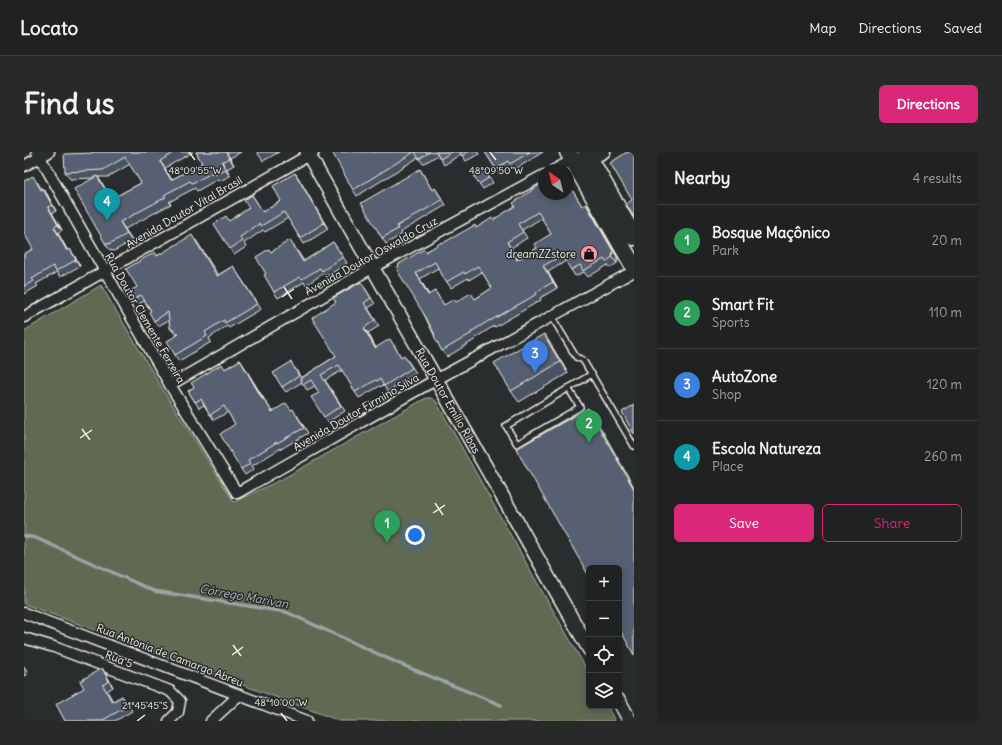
<!DOCTYPE html>
<html lang="en">
<head>
<meta charset="utf-8">
<style>
  :root { --surface:#202222; --page:#282a2a; --text:#f1f3f6; --muted:#a2a4a5; --line:#3d3f40; --accent:#db2777 }
  body { margin:0; font-family:Delius,sans-serif; background:var(--page); color:var(--text) }
  .controls { position:absolute; right:12px; bottom:12px; display:grid; overflow:hidden; border-radius:6px; box-shadow:0 2px 10px #0003 }
  .controls button { width:36px; height:36px; display:grid; place-items:center; padding:0; border:0; border-bottom:1px solid var(--line); background:var(--surface); color:var(--text); font:20px sans-serif }
  .compass { position:absolute; left:514px; top:12px; width:36px; height:36px; border-radius:50%; background:var(--surface); box-shadow:0 2px 10px #0003; rotate:325deg }
  .you { position:absolute; left:391px; top:383px; width:14px; height:14px; margin:-10px; border:3px solid #fff; border-radius:50%; background:#1a73e8; box-shadow:0 0 0 6px #1a73e833 }
  .badge { display:grid; place-items:center; width:26px; height:26px; border-radius:50%; background:var(--accent); color:#fff; font-size:13px; font-weight:700 }
  .pin { position:absolute; translate:-50% -33px; filter:drop-shadow(0 1px 2px #0008) }
  .pin::after { content:''; position:absolute; top:21px; width:14px; height:12px; background:inherit; clip-path:polygon(0 0,100% 0,50% 100%) }
  .list { margin:0; padding:0; list-style:none }
  h2 { display:flex; justify-content:space-between; align-items:center; height:52px; margin:0; padding:0 16px; font-size:17px }
  h2 small { font-size:13px; font-weight:400; color:var(--muted) }
  .list li { display:grid; grid-template-columns:26px 1fr auto; gap:12px; align-items:center; box-sizing:border-box; height:72px; padding:0 16px; border-top:1px solid var(--line) }
  .list b { display:block; font-size:15px; white-space:nowrap }
  .list p { margin:0; font-size:13px; white-space:nowrap; color:var(--muted) }
  .list em { font-size:13px; font-style:normal; color:var(--muted) }
  .actions { display:flex; gap:8px; padding:12px 16px }
  .actions a { flex:1; padding:9px 0; border:1px solid var(--accent); border-radius:6px; text-align:center; font-size:14px; color:var(--accent) }
  .actions .main { background:var(--accent); color:#fff }
  .icon { flex:none; width:22px; height:22px; fill:none; stroke:currentColor; stroke-width:2; stroke-linecap:round; stroke-linejoin:round }
  .map { position:relative; flex:none; width:610px; height:569px; overflow:hidden; border-radius:6px }
  header { display:flex; align-items:center; gap:24px; box-sizing:border-box; height:56px; padding:0 20px; background:var(--surface); border-bottom:1px solid var(--line) }
  header strong { font-size:19px }
  nav { display:flex; gap:22px; margin-inline-start:auto; font-size:14px }
  .intro { display:flex; align-items:center; justify-content:space-between; box-sizing:border-box; height:96px; padding:0 24px }
  h1 { margin:0; font-size:28px }
  .button { padding:10px 18px; border-radius:6px; background:var(--accent); color:#fff; font-size:14px; font-weight:700 }
  main { display:flex; gap:24px; padding:0 24px }
  aside { flex:1; background:var(--surface); border-radius:6px; box-shadow:0 2px 10px #0003 }
  .map>svg:first-child { display:block }
</style>
</head>
<body>
<header>
<strong>Locato</strong>
<nav><a>Map</a><a>Directions</a><a>Saved</a></nav>
</header>
<div class="intro"><h1>Find us</h1><a class="button">Directions</a></div>
<main>
<div class="map">
<svg width="610" height="569" viewBox="0 0 610 569">
  <rect width="100%" height="100%" fill="#2a2d2e"/>
  <filter id="ink" filterUnits="userSpaceOnUse"><feTurbulence type="fractalNoise" baseFrequency=".025" numOctaves="2"/><feDisplacementMap in="SourceGraphic" scale="8" xChannelSelector="R" yChannelSelector="G"/><feConvolveMatrix kernelMatrix="1 2 1 2 8 2 1 2 1" color-interpolation-filters="sRGB"/></filter>
  <g filter="url(#ink)">
    <!-- green -->
    <polygon fill="#616b52" stroke="#aaae9d" points="77,133 141,241 210,350 258,327 402,246 407,246 412,249 514,432 565,521 565,554 583,554 591,569 316,569 0,452 0,179"/>
    <g fill="none" stroke-linecap="round" stroke-linejoin="round">
      <!-- stream -->
      <polyline stroke="#99a5a8" stroke-width="3.5" points="0,384 12,386 130,439 262,460 376,512 477,553"/>
      <defs>
        <g id="service">
          <polyline points="528,165 552,205 559,208 610,294"/>
          <polyline points="544,236 556,255 493,292 482,274 568,222"/>
        </g>
        <g id="minor">
          <polyline points="13,0 146,233 213,341 386,242 610,119"/>
          <polyline points="0,14 25,0"/>
          <polyline points="530,18 549,8 567,8 581,0"/>
          <polyline points="0,165 290,0"/>
          <polyline points="146,233 348,116 520,23"/>
          <polyline points="0,461 283,569"/>
          <polyline points="0,486 30,495 146,539 156,549 154,560 145,569"/>
          <polyline points="187,569 215,543"/>
        </g>
        <g id="tertiary">
          <path id="s1" d="M283,0L565,497"/>
          <polyline points="595,549 606,569"/>
        </g>
        <g id="primary">
          <polyline points="544,0 610,115"/>
          <polyline points="562,0 610,85"/>
        </g>
      </defs>
      <!-- service casing -->
      <use href="#service" stroke="#f4f1e8" stroke-width="8"/>
      <!-- minor casing -->
      <use href="#minor" stroke="#f4f1e8" stroke-width="13"/>
      <!-- tertiary casing -->
      <use href="#tertiary" stroke="#f4f1e8" stroke-width="16"/>
      <!-- primary casing -->
      <use href="#primary" stroke="#f4f1e8" stroke-width="19"/>
      <!-- service -->
      <use href="#service" stroke="#2a2d2e" stroke-width="5"/>
      <!-- minor -->
      <use href="#minor" stroke="#2a2d2e" stroke-width="10"/>
      <!-- tertiary -->
      <use href="#tertiary" stroke="#2a2d2e" stroke-width="13"/>
      <!-- primary -->
      <use href="#primary" stroke="#2a2d2e" stroke-width="16"/>
    </g>
    <!-- wall -->
    <g fill="#4a5362" stroke="#f4f1e8" fill-rule="evenodd">
      <path d="M68,0H169L141,16L147,28L178,11L172,0H217L206,6L210,13L203,17L206,24L196,29L194,27L173,39L171,36L145,50L147,52L101,77L108,89L90,99L86,98L81,91L70,26L46,27L41,20L68,1ZM106,12L117,31L87,47L74,25H84Z"/>
      <polygon points="233,0 255,0 239,9"/>
      <polygon points="351,0 454,0 455,2 442,9 437,2 420,13 414,3 399,12 395,5 333,44 329,38 350,1"/>
      <polygon points="461,0 519,0 490,18 488,14 475,22"/>
      <polygon points="396,17 408,38 411,36 422,53 377,80 378,82 362,92 358,86"/>
      <polygon points="271,21 275,27 304,77 280,92 264,66 241,80 239,78 220,91 222,95 210,103 206,97 206,69 225,56 228,43 239,60 257,49"/>
      <polygon points="464,23 469,31 459,37 450,24"/>
      <polygon points="13,30 18,37 19,37 23,42 32,59 28,61 38,78 34,81 44,99 50,103 56,114 36,125 33,120 12,132 14,134 0,142 0,102 9,97"/>
      <path d="M547,36L558,54L566,58L593,105V111L586,116L584,113L564,125L560,120L551,124L542,109L524,120L533,136L516,146L517,148L471,175L470,174L451,186L452,187L423,205L418,199L375,112L469,68ZM518,66L527,82L513,96L494,108L487,96L503,86L498,78ZM414,116L427,136L444,126L445,128L458,120L468,136L451,147L420,153L411,139L405,143L396,127Z"/>
      <polygon points="172,88 194,123 209,114 237,157 205,176 203,174 185,186 187,190 155,209 151,203 153,183 150,181 146,176 145,168 134,174 130,169 127,159 120,149 115,152 111,147 113,135 134,103"/>
      <polygon points="309,90 323,111 302,125 300,121 282,133 280,130 254,146 250,140 242,122 247,100 270,94 280,109"/>
      <polygon points="341,136 351,152 344,156 355,174 344,181 352,196 370,193 377,205 384,209 392,221 364,240 359,233 357,235 356,234 335,246 331,240 319,218 301,228 321,259 304,270 300,265 295,241 291,234 283,238 278,230 262,240 258,235 271,216 277,226 312,204"/>
      <polygon points="520,182 527,193 544,221 495,250 487,239"/>
      <polygon points="216,208 240,247 248,259 267,258 273,263 284,281 257,297 257,296 228,314 230,317 221,323 217,317 211,272 204,260 190,268 180,253 175,256 164,239"/>
      <polygon points="0,514 4,522 0,524"/>
      <polygon points="78,516 89,535 83,539 89,549 98,544 108,559 91,569 41,569"/>
    </g>
    <!-- shaded-wall -->
    <g fill="#3c4450" stroke="#f4f1e8">
      <polygon points="202,0 206,6 210,13 205,6"/>
      <polygon points="136,9 141,16 152,35 147,28"/>
      <polygon points="198,10 203,17 206,24 201,17"/>
      <polygon points="271,21 275,27 304,77 300,71"/>
      <polygon points="73,24 78,31 92,54 87,47"/>
      <polygon points="19,37 23,42 32,59 28,53"/>
      <polygon points="562,52 566,58 593,105 593,111 588,105"/>
      <polygon points="24,55 28,61 38,78 34,73"/>
      <polygon points="96,70 101,77 108,89 103,82"/>
      <polygon points="30,75 34,81 47,105 43,99"/>
      <polygon points="483,90 487,96 497,114 493,108"/>
      <polygon points="46,97 50,103 56,114 52,108"/>
      <polygon points="519,114 524,120 533,136 529,130"/>
      <polygon points="392,121 396,127 408,149 404,143"/>
      <polygon points="340,176 344,181 355,202 351,196"/>
      <polygon points="520,182 527,193 544,221 536,210"/>
      <polygon points="216,208 220,214 243,253 239,248"/>
      <polygon points="564,256 570,264 610,335 610,337"/>
      <polygon points="78,516 82,522 89,535 85,529"/>
    </g>
    <!-- building -->
    <g fill="#566172" stroke="#f4f1e8" fill-rule="evenodd">
      <polygon points="68,0 151,0 136,9 147,28 178,11 172,0 202,0 205,6 198,10 201,17 191,22 190,20 168,31 166,29 140,43 142,45 96,70 103,82 85,92 81,91 50,37 73,24 87,47 117,31 101,5 79,18 41,20 40,2 68,1"/>
      <polygon points="308,0 349,0 349,1 351,0 390,0 329,38"/>
      <polygon points="391,0 406,0 395,7"/>
      <polygon points="412,0 428,0 416,7"/>
      <polygon points="436,0 444,0 438,4"/>
      <polygon points="461,0 506,0 486,12 484,9 472,17"/>
      <polygon points="603,0 610,0 610,65 602,52 608,48 586,11"/>
      <polygon points="396,17 408,38 411,36 418,48 373,74 374,77 358,86 337,51"/>
      <polygon points="460,17 465,26 455,32 450,24"/>
      <polygon points="271,21 300,71 276,86 260,60 237,74 235,72 216,85 218,89 206,97 190,72 202,64 205,69 225,56 220,48 228,43 239,60 257,49 249,34"/>
      <polygon points="9,24 17,38 19,37 28,53 24,55 34,73 30,75 43,99 46,97 52,108 32,119 29,114 8,127 10,129 0,134 0,102 9,97 0,81 0,29"/>
      <path d="M520,30V42H544V36L545,37L547,36L558,54L562,52L589,99L588,105L582,110L580,107L559,119L556,113L547,118L538,103L519,114L529,130L512,140L513,142L466,169V168L447,180L448,181L418,199L410,184L411,183L401,164L373,118L375,112L400,97L402,100L418,90L419,91L451,73L452,76L468,66L469,68L491,54L489,51ZM514,60L527,82L510,92L513,96L493,108L483,90L499,80L494,72ZM411,110L422,130L440,120L441,122L454,114L468,136L451,147L447,141L432,150L430,147L420,153L411,139L404,143L392,121Z"/>
      <polygon points="168,83 193,124 209,114 233,152 201,171 200,168 181,180 183,184 151,203 143,189 155,182 146,176 144,160 130,169 125,160 127,159 117,143 111,147 106,139 113,135 102,117 131,100 133,104"/>
      <polygon points="266,88 279,110 309,90 319,105 298,119 296,116 278,127 276,125 250,140 240,123 242,122 232,105 245,97 247,100"/>
      <polygon points="337,130 347,146 340,151 351,168 340,176 351,196 366,187 377,205 380,203 388,216 360,234 356,227 353,229 352,228 331,240 315,213 297,223 317,254 300,265 287,245 295,241 287,228 279,233 276,227 312,204 288,166 312,150 309,146"/>
      <polygon points="520,182 536,210 487,239 470,211"/>
      <polygon points="216,208 239,248 240,247 248,260 262,251 267,258 269,257 280,276 253,291 253,290 224,308 226,312 217,317 196,282 211,272 200,254 186,263 177,247 171,250 164,239 170,235 167,231 198,212 201,217"/>
      <polygon points="267,210 275,224 258,235 249,221"/>
      <polygon points="610,253 610,282 598,260"/>
      <polygon points="564,256 610,337 610,503 595,476 595,416 565,416 565,424 492,297"/>
      <polygon points="78,516 85,529 79,533 88,550 98,544 104,554 77,569 41,569 32,552 60,536 56,529"/>
    </g>
  </g>
  <!-- ticks -->
  <path fill="none" stroke="#f4f1e8" stroke-width="1.5" d="M165,0L171,8M466,0L472,8M260,135L268,147M258,145L270,137M58,277L66,288M56,286L68,278M411,351L419,363M409,361L421,353M209,493L217,504M208,503L219,495M257,561L263,569M113,569L121,563"/>
  <!-- icons -->
  <defs>
    <symbol id="shop-disc" viewBox="-11 -11 22 22"><circle r="9.5" fill="#ff9aa2" stroke="#2a2d2e"/><path d="M-5-2.5h2.3a2.7 3.5 0 0 1 5.4 0H5L5.5 6h-11ZM-1.5-2.5h3a1.5 2.3 0 0 0-3 0Z" fill="#111"/></symbol>
  </defs>
  <g fill-rule="evenodd">
    <use href="#shop-disc" x="555" y="92" width="20" height="20"/>
  </g>
  <g text-anchor="middle" dominant-baseline="central" stroke-width="3" stroke-linejoin="round" paint-order="stroke">
    <!-- street labels -->
    <g font-size="11" fill="#f4f1e8" stroke="#2a2d2e">
      <text transform="translate(160 60) rotate(-30)">Avenida Doutor Vital Brasil</text>
      <text transform="translate(347 104) rotate(-29)">Avenida Doutor Oswaldo Cruz</text>
      <text transform="translate(121 166) rotate(60)">Rua Doutor Clemente Ferreira</text>
      <text stroke="none"><textPath href="#s1" startOffset="286">Rua Doutor Emílio Ribas</textPath></text>
      <text transform="translate(332 260) rotate(-30)">Avenida Doutor Firmino Silva</text>
      <text transform="translate(146 503) rotate(21)">Rua Antonia de Camargo Abreu</text>
      <text transform="translate(95 507) rotate(21)">Rua 5</text>
    </g>
    <!-- poi labels -->
    <g font-size="11" fill="#f4f1e8" stroke="#2a2d2e" text-anchor="end">
      <text x="552" y="102">dreamZZstore</text>
    </g>
    <!-- water labels -->
    <g font-size="12" font-style="italic" fill="#b0b8b8" stroke="#2a2d2e">
      <text transform="translate(220 444) rotate(10)">Córrego Marivan</text>
    </g>
  </g>
  <g font-size="10" text-anchor="middle" fill="#f4f1e8" stroke="#2a2d2e" stroke-width="3" stroke-linejoin="round" paint-order="stroke">
    <text x="472" y="22">48°09'50"W</text>
    <text x="171" y="22">48°09'55"W</text>
    <text x="257" y="554">48°10'00"W</text>
    <text x="121" y="557">21°45'45"S</text>
  </g>
</svg>
<div class="controls">
<button>+</button>
<button>−</button>
<button><svg class="icon" aria-label="locate" viewBox="0 0 24 24"><circle cx="12" cy="12" r="6"/><path d="M12 2v4M12 18v4M2 12h4M18 12h4"/></svg></button>
<button><svg class="icon" aria-label="layers" viewBox="0 0 24 24"><path d="M12 4l9 5-9 5-9-5zM3 14l9 5 9-5"/></svg></button>
</div>
<svg class="compass" viewBox="-18 -18 36 36"><path d="M0-13l5 13h-10z" fill="#e53935"/><path d="M0 13l5-13h-10z" fill="#a2a4a5"/></svg>
<div class="you"></div>
<div class="pin badge" style="left:363px;top:391px;background:#2e9e5b">1</div>
<div class="pin badge" style="left:565px;top:291px;background:#2e9e5b">2</div>
<div class="pin badge" style="left:511px;top:221px;background:#3f7fe0">3</div>
<div class="pin badge" style="left:83px;top:69px;background:#0f9aa8">4</div>
</div>
<aside>
<h2>Nearby<small>4 results</small></h2>
<ul class="list">
<li><span class="badge" style="background:#2e9e5b">1</span><div><b>Bosque Maçônico</b><p>Park</p></div><em>20 m</em></li>
<li><span class="badge" style="background:#2e9e5b">2</span><div><b>Smart Fit</b><p>Sports</p></div><em>110 m</em></li>
<li><span class="badge" style="background:#3f7fe0">3</span><div><b>AutoZone</b><p>Shop</p></div><em>120 m</em></li>
<li><span class="badge" style="background:#0f9aa8">4</span><div><b>Escola Natureza</b><p>Place</p></div><em>260 m</em></li>
</ul>
<div class="actions"><a class="main">Save</a><a>Share</a></div>
</aside>
</main>
</body>
</html>
